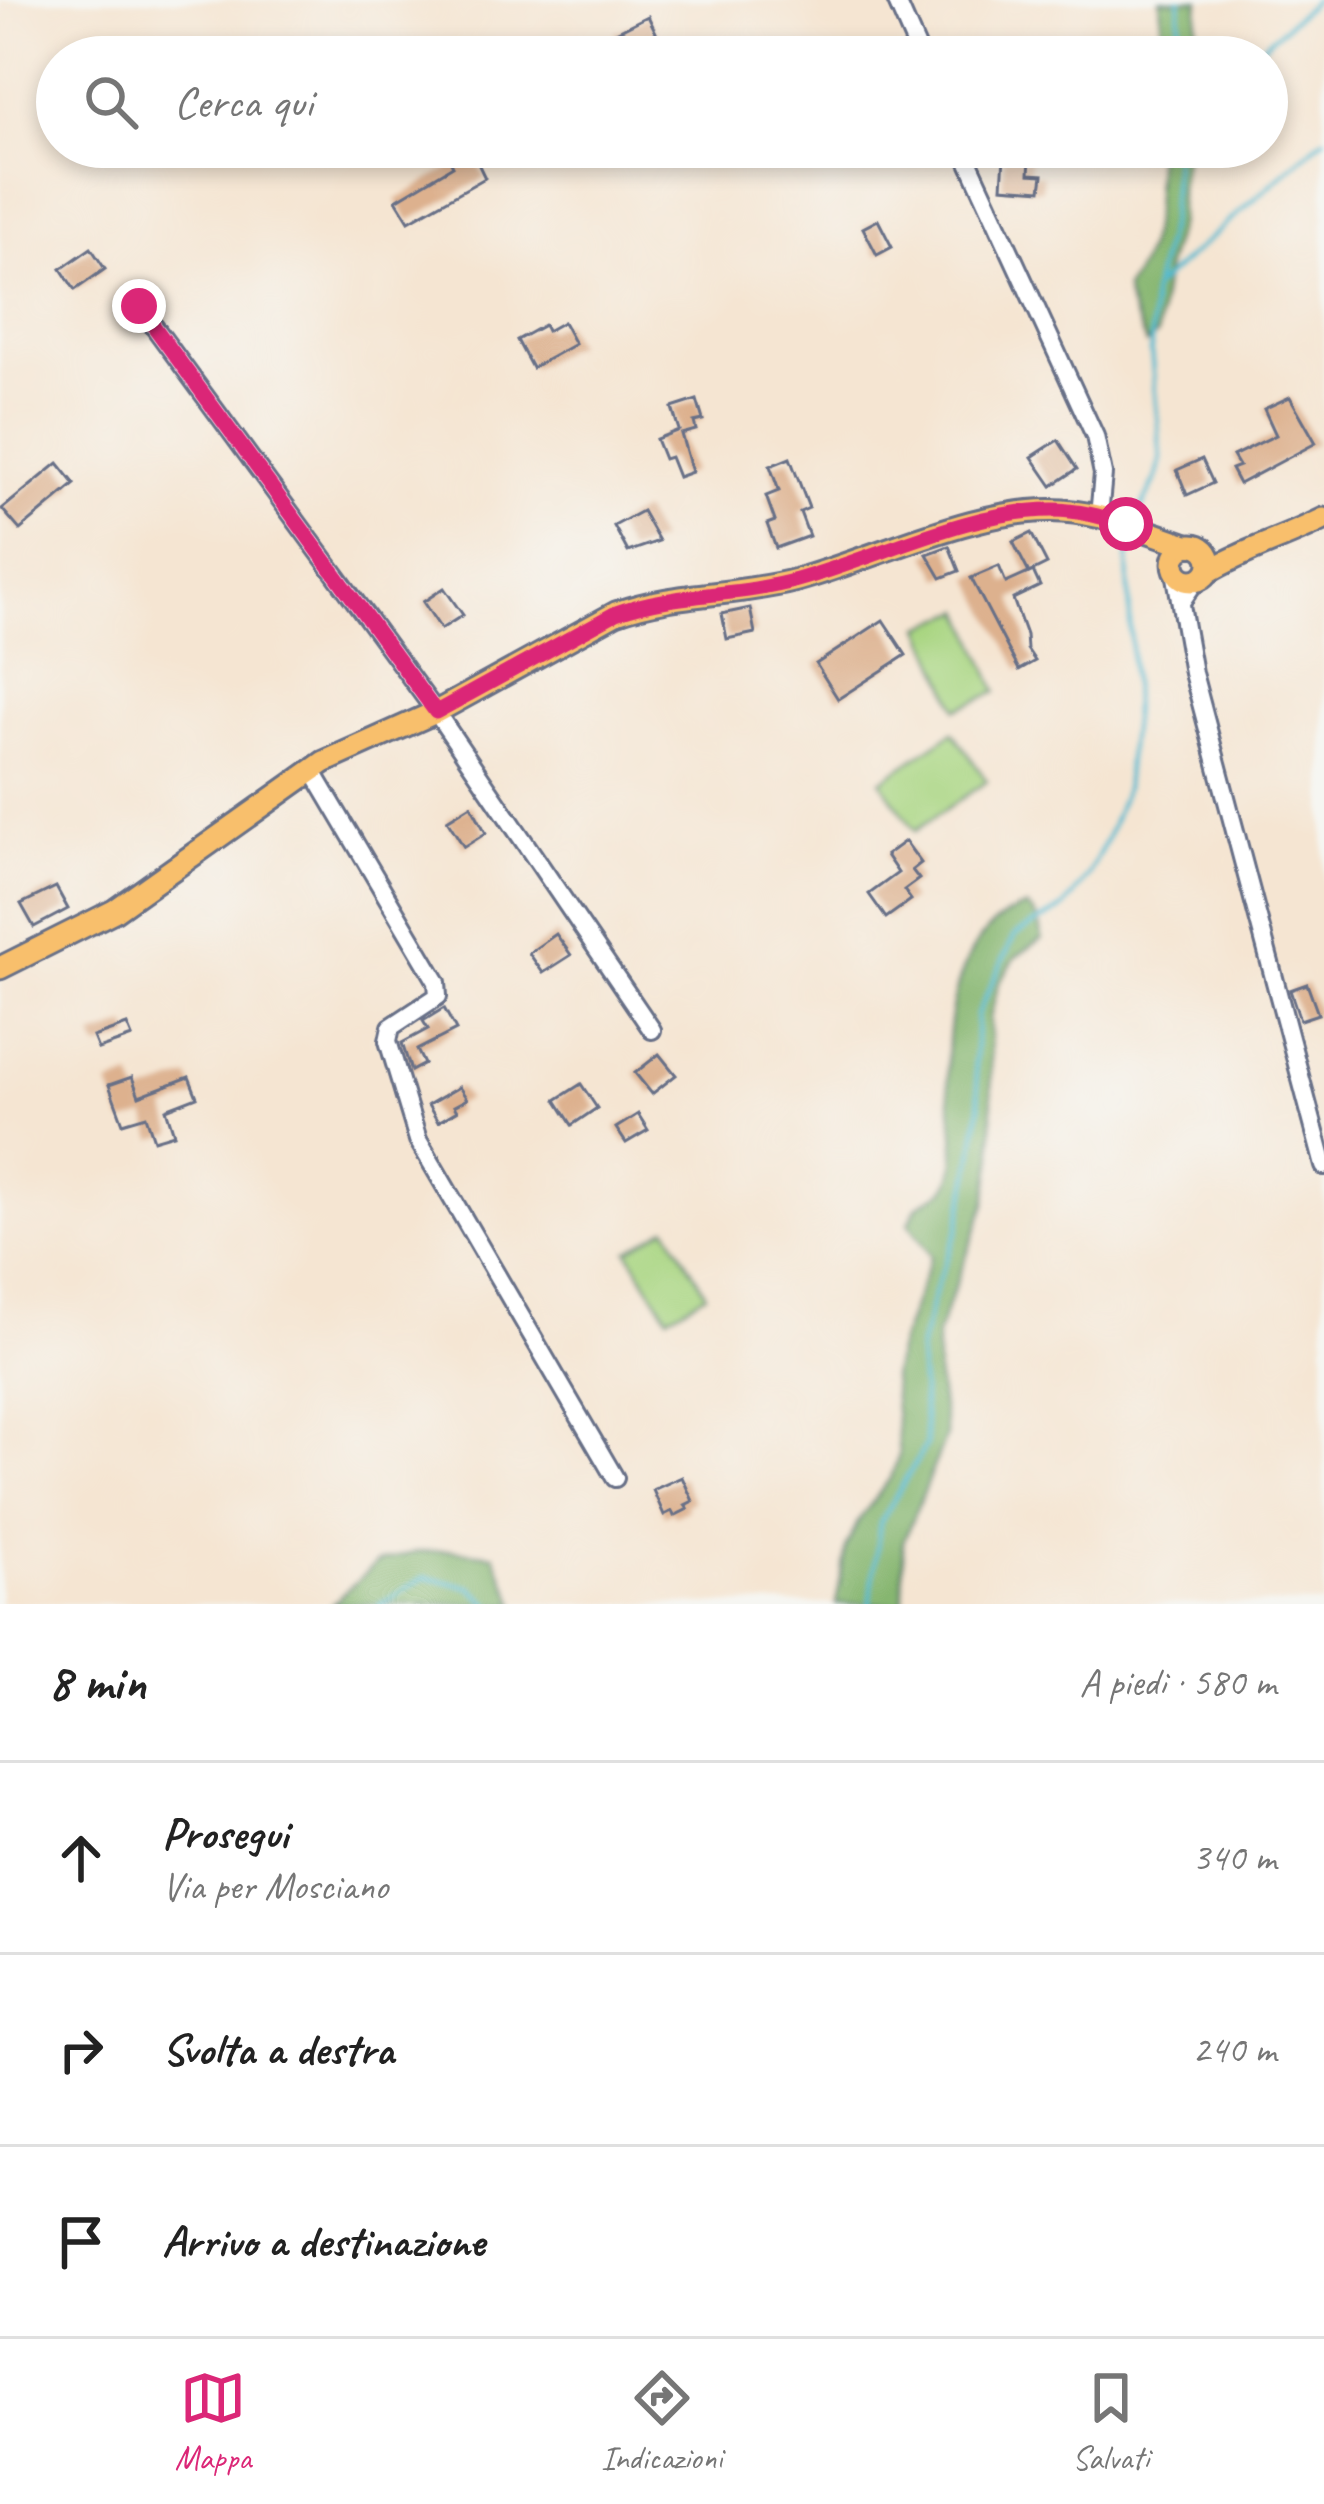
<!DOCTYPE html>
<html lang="it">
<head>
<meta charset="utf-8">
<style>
  :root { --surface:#fff; --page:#f2f2f2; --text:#222; --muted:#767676; --line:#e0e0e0; --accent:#db2777 }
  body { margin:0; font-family:Caveat,sans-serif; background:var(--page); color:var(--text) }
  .stop { position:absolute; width:36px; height:36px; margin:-27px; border:9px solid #db2777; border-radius:50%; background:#fff }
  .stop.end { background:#db2777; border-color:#fff; box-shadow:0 3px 12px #0008 }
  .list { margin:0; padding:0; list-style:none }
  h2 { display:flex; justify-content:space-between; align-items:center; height:156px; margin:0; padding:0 48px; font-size:51px }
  h2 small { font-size:39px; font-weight:400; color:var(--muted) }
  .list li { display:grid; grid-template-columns:78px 1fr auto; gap:36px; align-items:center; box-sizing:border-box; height:192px; padding:0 48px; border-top:3px solid var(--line) }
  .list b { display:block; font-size:45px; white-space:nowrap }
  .list p { margin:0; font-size:39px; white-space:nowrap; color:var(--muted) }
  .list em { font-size:39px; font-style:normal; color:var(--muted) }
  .icon { flex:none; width:66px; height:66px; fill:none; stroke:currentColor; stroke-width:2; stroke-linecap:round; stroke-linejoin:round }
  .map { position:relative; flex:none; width:1324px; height:1604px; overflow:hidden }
  .search { position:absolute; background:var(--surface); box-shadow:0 6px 18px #0003; left:36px; right:36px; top:36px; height:132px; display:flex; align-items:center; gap:30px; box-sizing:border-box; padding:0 42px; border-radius:66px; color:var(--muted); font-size:45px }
  .sheet { height:732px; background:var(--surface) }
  nav { display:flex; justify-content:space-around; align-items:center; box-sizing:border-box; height:168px; border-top:3px solid var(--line); background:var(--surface); font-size:33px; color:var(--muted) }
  nav a { display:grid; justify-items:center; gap:6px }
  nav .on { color:var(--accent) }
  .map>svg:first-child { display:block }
</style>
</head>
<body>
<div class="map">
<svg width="1324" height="1604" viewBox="0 0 1324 1604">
  <rect width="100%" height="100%" fill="#f6f6f2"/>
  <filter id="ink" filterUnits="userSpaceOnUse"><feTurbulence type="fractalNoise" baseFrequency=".00833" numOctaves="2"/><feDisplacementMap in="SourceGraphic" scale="24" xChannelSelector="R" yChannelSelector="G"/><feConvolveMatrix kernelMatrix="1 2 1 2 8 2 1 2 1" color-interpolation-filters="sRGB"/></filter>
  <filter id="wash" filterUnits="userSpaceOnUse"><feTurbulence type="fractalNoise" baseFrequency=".004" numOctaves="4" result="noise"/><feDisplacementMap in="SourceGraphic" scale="48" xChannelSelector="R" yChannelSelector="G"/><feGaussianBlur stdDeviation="2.7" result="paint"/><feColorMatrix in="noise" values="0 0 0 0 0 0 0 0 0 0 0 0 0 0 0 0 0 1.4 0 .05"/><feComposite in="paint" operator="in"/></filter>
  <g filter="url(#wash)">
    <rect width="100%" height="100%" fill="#f5e5d2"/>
    <!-- green -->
    <g fill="#a9d581" stroke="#628270" stroke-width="3">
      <polygon points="963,610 997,692 957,709 922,627"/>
      <polygon points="953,732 987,781 915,831 881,781"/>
      <polygon points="667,1227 706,1294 668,1316 628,1251"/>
    </g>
    <!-- forest -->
    <g fill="#86b66f" stroke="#507266" stroke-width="3">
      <polygon points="1160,0 1199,0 1195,57 1163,57"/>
      <path d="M1156,147H1186L1179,187V222L1166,266L1157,334L1146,344C1140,325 1127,308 1125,289C1159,243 1155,202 1156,147Z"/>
      <path d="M1026,907C1039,915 1041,924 1042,939L1016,957L999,983L990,1018L993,1156L986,1204L937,1334V1372L946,1436L903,1542V1604H836L846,1547L859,1520L891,1477L899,1455L892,1377L897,1351L931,1256L909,1223C912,1217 914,1211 918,1206C930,1195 945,1197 952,1176C960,1148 950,1111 948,1083C943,1024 958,924 1026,907Z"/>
      <polygon points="451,1550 494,1555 516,1604 332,1604 378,1562 416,1552"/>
    </g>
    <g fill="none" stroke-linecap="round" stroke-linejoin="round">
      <!-- stream -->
      <g stroke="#52bad0" stroke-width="4.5">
        <polyline points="1179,57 1180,0"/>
        <polyline points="1250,57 1315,0"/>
        <polyline points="1157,285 1324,138"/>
        <polyline points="1137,517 1157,477 1161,458 1151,351 1152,295 1170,219 1175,147"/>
        <polyline points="380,1604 425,1577 470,1587 490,1604"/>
        <polyline points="870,1604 880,1523 926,1445 919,1350 937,1283 958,1230 970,1174 980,1108 975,1065 977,1015 1015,935 1064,908 1088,876 1107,838 1125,789 1133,708 1128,560 1132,532"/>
      </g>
    </g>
    <g id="blocks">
      <!-- building -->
      <g fill="#ddb18e">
        <polygon points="648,16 660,41 626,57 614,33"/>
        <polygon points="444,147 470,147 485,178 409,221 396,200 453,166"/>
        <polygon points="1004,157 1030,158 1029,174 1043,175 1041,190 1002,187"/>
        <polygon points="878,220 892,247 877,255 863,228"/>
        <polygon points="91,248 105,269 75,290 61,269"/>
        <polygon points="563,322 575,344 532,368 517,340 544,325 547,331"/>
        <polygon points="1290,397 1316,443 1239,484 1231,469 1239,466 1233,456 1276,435 1264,409"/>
        <polygon points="697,400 703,420 694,422 696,430 681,434 692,472 678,477 670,457 664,459 656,439 679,430 672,408"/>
        <polygon points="1058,440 1077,469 1052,486 1032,457"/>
        <polygon points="790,458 809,508 800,512 809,536 776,548 767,524 775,521 766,496 779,491 770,466"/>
        <polygon points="1202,459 1213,483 1187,495 1177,470"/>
        <polygon points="58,463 75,484 20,530 2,509"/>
        <polygon points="642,511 659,541 628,552 614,526"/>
        <polygon points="1031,533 1047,564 1029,573 1013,542"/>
        <polygon points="949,546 959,571 941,578 927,554"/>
        <polygon points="999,566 1006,583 1033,571 1040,586 1013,599 1026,635 1027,649 1035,661 1019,670 971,578"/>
        <polygon points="444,588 463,615 441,629 423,602"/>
        <polygon points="750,608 755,633 727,639 722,614"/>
        <polygon points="883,620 906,655 838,699 816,664"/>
        <polygon points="471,805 486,833 464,847 447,820"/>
        <polygon points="905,841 921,863 912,870 919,879 904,890 911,900 886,918 869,894 898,873 886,855"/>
        <polygon points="56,887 68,909 34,927 21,904"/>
        <polygon points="556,934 571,955 543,973 529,953"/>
        <polygon points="1307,984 1318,1014 1300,1020 1290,990"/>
        <polygon points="444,1008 456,1030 417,1050 424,1064 411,1071 402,1043 428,1029 423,1021"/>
        <polygon points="127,1025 132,1037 98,1049 93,1037"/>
        <polygon points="659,1054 676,1075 652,1094 635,1073"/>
        <polygon points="132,1077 139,1096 189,1077 197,1097 166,1109 174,1134 154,1140 146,1116 123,1123 109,1085"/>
        <polygon points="581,1084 597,1108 572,1125 556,1100"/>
        <polygon points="459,1087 467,1099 454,1106 457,1111 438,1122 428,1105"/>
        <polygon points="638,1114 648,1130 626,1143 616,1128"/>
        <polygon points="682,1477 693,1501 685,1505 688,1509 674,1516 672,1511 664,1515 653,1490"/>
      </g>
    </g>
  </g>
  <g filter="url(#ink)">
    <use href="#blocks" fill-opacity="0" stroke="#676f87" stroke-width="3"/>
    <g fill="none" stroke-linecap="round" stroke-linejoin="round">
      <defs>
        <g id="minor">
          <polyline points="896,0 921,57"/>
          <polyline points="962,147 1095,436 1103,474 1099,516"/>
          <polyline points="139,306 436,712 652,1030"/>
          <polyline points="1175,571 1193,673 1324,1166"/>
          <polyline points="1181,602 1196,580"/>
          <polyline points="312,770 437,982 438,996 391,1027 388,1041 418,1140 615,1478"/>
        </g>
        <g id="major">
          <circle cx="1192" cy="563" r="18"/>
          <path d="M1208,572C1244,550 1286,538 1324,519"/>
          <path d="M0,968L114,911L324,762L436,712L616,613C675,592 737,596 797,580C877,558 981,505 1063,511C1107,514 1147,532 1187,545"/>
        </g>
      </defs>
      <!-- minor casing -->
      <use href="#minor" stroke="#676f87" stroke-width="22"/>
      <!-- major casing -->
      <use href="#major" stroke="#676f87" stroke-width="27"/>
      <!-- minor -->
      <use href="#minor" stroke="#fff" stroke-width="16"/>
      <!-- major -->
      <use href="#major" stroke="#f8bf6c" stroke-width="21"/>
    </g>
  </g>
  <g fill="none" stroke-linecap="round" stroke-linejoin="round" filter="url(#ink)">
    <!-- route -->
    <path stroke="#db2777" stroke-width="15" d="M139,306L436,712L616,613C675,592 737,597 797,580C878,558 968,510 1053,510C1078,510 1102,517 1126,524"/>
  </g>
</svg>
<div class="stop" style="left:1126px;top:524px"></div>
<div class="stop end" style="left:139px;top:306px"></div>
<div class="search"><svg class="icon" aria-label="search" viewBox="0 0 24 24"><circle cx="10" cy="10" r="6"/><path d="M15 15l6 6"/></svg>Cerca qui</div>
</div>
<section class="sheet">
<h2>8 min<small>A piedi · 580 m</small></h2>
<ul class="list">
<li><svg class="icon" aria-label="ahead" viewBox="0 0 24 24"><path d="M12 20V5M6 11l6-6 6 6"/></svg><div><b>Prosegui</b><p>Via per Mosciano</p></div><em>340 m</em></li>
<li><svg class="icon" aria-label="right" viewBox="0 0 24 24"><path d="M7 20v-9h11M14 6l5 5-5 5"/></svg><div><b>Svolta a destra</b></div><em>240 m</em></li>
<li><svg class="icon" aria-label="arrive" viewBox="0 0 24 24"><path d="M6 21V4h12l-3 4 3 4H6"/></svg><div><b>Arrivo a destinazione</b></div></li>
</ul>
</section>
<nav>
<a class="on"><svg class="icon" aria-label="map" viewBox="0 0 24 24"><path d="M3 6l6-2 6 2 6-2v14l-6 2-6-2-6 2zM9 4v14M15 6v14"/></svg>Mappa</a>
<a><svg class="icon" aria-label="directions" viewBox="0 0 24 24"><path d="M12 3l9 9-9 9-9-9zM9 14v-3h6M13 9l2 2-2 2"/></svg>Indicazioni</a>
<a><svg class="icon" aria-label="saved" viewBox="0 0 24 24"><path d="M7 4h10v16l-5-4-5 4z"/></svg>Salvati</a>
</nav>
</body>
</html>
